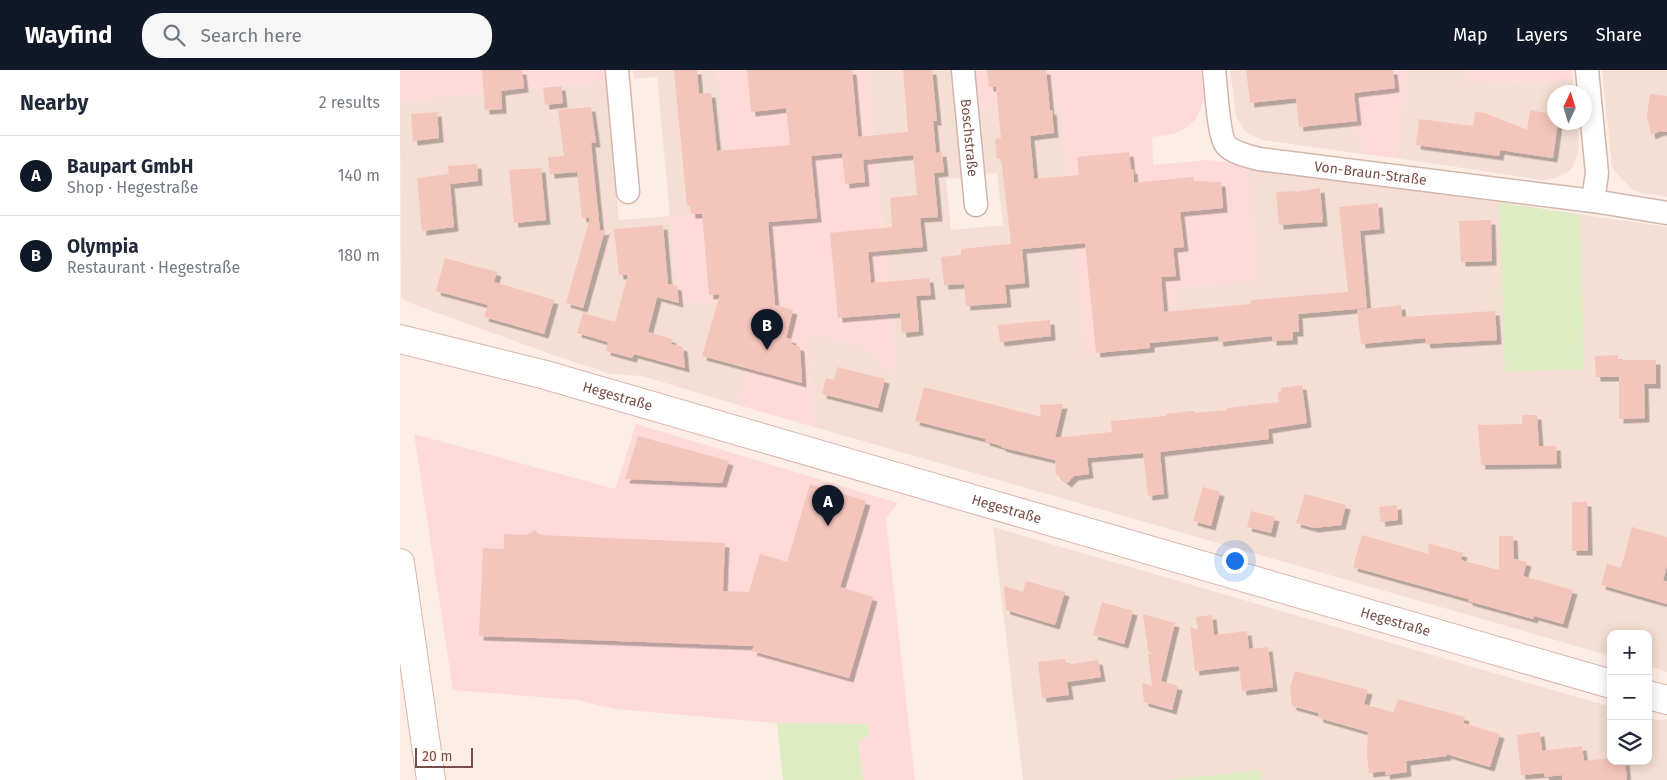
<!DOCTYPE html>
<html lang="en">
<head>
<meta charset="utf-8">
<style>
  :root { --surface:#fff; --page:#f6f6f7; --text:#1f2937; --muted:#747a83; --line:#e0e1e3; --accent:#111827 }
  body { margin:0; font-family:"Fira Sans",sans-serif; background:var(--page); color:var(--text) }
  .controls { position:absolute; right:15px; bottom:15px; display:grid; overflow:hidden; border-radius:10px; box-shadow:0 2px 12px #0003 }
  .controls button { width:45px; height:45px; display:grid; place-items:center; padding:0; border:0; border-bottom:1px solid var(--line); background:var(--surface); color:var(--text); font:25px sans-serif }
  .compass { position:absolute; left:1147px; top:15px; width:45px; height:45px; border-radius:50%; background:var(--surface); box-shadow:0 2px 12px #0003; rotate:4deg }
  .scale { position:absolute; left:15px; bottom:12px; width:58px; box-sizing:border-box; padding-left:5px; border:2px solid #784e48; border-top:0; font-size:14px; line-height:18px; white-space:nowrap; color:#784e48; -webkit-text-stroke:4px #fff3ec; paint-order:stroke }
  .you { position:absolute; left:834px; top:490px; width:18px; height:18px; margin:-12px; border:4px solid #fff; border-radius:50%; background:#1a73e8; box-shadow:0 0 0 8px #1a73e833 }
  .badge { display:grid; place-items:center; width:32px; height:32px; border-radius:50%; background:var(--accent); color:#fff; font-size:16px; font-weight:700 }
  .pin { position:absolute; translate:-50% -41px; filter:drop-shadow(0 1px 2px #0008) }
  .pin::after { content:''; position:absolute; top:26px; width:18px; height:15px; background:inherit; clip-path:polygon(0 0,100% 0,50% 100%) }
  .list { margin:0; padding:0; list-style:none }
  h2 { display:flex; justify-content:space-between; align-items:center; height:65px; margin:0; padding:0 20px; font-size:21px }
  h2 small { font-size:16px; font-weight:400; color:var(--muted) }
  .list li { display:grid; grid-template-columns:32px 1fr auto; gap:15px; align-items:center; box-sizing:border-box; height:80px; padding:0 20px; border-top:1px solid var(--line) }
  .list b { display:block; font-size:19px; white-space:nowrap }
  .list p { margin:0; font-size:16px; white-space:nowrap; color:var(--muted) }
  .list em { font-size:16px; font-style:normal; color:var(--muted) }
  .icon { flex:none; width:28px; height:28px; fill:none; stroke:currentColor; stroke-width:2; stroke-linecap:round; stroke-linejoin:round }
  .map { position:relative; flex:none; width:1267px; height:710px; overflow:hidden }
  header { display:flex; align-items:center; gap:30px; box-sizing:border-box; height:70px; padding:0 25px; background:var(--accent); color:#fff }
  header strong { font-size:24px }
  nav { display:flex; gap:28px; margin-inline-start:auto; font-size:18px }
  .search { width:350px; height:45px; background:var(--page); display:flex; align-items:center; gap:12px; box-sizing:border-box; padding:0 18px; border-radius:20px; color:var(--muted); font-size:19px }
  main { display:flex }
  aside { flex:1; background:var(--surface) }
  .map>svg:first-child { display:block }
</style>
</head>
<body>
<header>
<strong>Wayfind</strong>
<div class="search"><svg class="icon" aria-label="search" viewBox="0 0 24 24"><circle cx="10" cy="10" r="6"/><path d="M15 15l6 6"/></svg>Search here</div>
<nav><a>Map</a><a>Layers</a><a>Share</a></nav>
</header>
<main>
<aside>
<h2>Nearby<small>2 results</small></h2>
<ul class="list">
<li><span class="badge">A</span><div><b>Baupart GmbH</b><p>Shop · Hegestraße</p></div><em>140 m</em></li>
<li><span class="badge">B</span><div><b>Olympia</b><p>Restaurant · Hegestraße</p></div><em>180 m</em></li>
</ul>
</aside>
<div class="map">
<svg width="1267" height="710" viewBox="0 0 1267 710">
  <defs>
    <filter id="shadow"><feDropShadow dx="4.5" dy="4.5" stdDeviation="0" flood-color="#0004"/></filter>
  </defs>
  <rect width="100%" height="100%" fill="#fdeee5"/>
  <!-- residential -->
  <g fill="#f5ded3">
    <polygon points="233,0 318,0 325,91 345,140 270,147 280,234 352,229 364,240 338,335 242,306 211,304 153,285 13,234 1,228 0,31 206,11 219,150 270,146 257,7 234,9"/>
    <polygon points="467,0 553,0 563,106 561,108 546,109 551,160 603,155 597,103 580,104 574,39 660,31 687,285 748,235 776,218 847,95 1267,157 1267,602 1248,596 1248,564 1211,564 1211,586 414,357 407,262 472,278 484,300 496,299"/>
    <polygon points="830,0 883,0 886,29 896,29 951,52 953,61 964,73 963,84 863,70 851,65 844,60 836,46"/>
    <polygon points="1007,0 1067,0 1068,12 1173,11 1174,22 1154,22 1154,52 1177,53 1179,79 1173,97 1167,103 1152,109 1142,110 995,88"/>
    <polygon points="1202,0 1267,0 1267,127 1239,122 1232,119 1214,101 1212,96"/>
    <polygon points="593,457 1211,637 1211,691 1248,691 1248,648 1257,650 1267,649 1267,710 861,710 860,700 767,710 623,710"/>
  </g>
  <!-- commercial -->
  <g fill="#fedbd8">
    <polygon points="0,0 204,0 206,11 0,31"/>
    <polygon points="318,0 467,0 496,299 484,300 472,278 407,262 414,357 338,335 364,240 351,229 279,234 270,146 344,140 325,92"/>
    <polygon points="570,0 801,0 804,30 798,44 795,50 784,59 774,64 752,67 753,95 807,90 847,95 858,210 777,218 778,232 748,235 751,278 686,285 660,31 574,39"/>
    <polygon points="883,0 1007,0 995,88 963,84 964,73 953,61 951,52 899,57 896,29 886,30"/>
    <polygon points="1067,0 1172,0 1173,11 1068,12"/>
    <polygon points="236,354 498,433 486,449 515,710 463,710 458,670 469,666 468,654 377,653 215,639 177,630 53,620 14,364 215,419"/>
  </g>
  <!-- green -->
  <g fill="#ddecc2">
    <polygon points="1099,132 1180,145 1184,299 1105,302"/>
    <polygon points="377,653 468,654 469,666 458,670 463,710 383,710"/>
    <polygon points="860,700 861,710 767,710"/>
  </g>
  <!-- building -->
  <g fill="#f4c5bb" filter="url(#shadow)">
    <polygon points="82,0 122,0 124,18 101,21 102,39 85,40"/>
    <polygon points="274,0 297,0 299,24 311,23 317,81 390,75 386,38 351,42 347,0 452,0 458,67 508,62 503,0 532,0 537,51 533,51 536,83 542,82 544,102 534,103 538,147 520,148 523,177 468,182 471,213 529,208 531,225 516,226 519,261 502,263 500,243 438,248 430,163 492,157 490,128 517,125 513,85 463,90 465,112 445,114 442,83 411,86 417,148 368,152 375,235 393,240 386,268 392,269 391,274 400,277 402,313 302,286 320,224 309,225 302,144 291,144 290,136 287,136"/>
    <polygon points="587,0 646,0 650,41 652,40 654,63 630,66 634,109 679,105 677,87 729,82 731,100 733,99 734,113 793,107 794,111 821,112 823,138 780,142 784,177 773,178 776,206 761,207 764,242 851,234 851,230 948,222 939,137 978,133 980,159 960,161 967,238 898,244 899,262 893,262 893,270 872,271 872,266 819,272 818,266 750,273 750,278 696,283 685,173 622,179 625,213 605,215 607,233 566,236 564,214 544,215 541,187 561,185 561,179 611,174 601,88 597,89 595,69 601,68 596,17 589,17"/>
    <polygon points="846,0 993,0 995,18 954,23 957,51 899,57 896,28 850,33"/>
    <polygon points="161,16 163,33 145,35 143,18"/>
    <polygon points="1250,24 1267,26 1267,62 1260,61 1251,65 1247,46"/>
    <polygon points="191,37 196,73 191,73 200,161 205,160 183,238 166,233 190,148 182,148 177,102 150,104 148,87 164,86 158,40"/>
    <polygon points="1130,40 1146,43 1146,46 1154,47 1154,52 1158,52 1153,88 1100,80 1099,86 1016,75 1019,49 1073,56 1075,42 1085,43 1127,60"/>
    <polygon points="37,42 39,68 13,71 11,44"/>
    <polygon points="77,94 78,111 50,114 48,96"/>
    <polygon points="141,98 146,150 114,153 109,100"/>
    <polygon points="49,104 54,157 22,161 17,108"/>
    <polygon points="920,118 923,152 879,155 876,122 895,121 895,122"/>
    <polygon points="1091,150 1092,191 1061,192 1059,151"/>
    <polygon points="263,155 268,214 277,216 279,233 257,227 248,262 272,269 271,274 283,277 285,298 234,284 232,288 206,281 208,272 177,263 183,243 215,252 228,205 219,205 214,159"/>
    <polygon points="45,188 97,202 94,212 154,230 144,264 84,247 88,235 36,221"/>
    <polygon points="1001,235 1002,247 1095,241 1097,270 1026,274 1025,268 961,274 957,240"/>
    <polygon points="650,250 651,266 600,272 598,255"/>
    <polygon points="1218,285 1218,290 1256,290 1256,314 1244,314 1245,348 1219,349 1219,307 1196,307 1195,286"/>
    <polygon points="437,297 485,309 478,338 422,324 426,308 434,310"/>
    <polygon points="902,315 907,353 868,359 869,369 760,382 764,424 748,426 743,383 687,388 689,404 674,406 667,413 656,404 655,390 608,379 601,377 602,376 585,371 586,369 515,351 524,317 641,347 640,335 663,334 655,368 712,362 711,351 766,346 766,344 793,341 796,343 827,340 827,338 879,332 878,322 881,321 881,318"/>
    <polygon points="1122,345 1137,345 1139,376 1156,376 1157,394 1081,395 1078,355 1122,354"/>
    <polygon points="238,366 329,391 322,413 225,409"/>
    <polygon points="410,414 466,431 440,517 473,527 449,608 352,581 354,576 79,566 83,478 104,479 104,464 126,465 135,460 139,465 325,473 323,521 349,522 360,484 387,492"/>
    <polygon points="803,417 820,422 811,456 793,451"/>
    <polygon points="905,424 946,435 941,455 914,458 896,453"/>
    <polygon points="1172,432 1187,432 1188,481 1172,481"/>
    <polygon points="997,435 998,450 981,452 979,437"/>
    <polygon points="851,441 875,447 871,463 847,457"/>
    <polygon points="1232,457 1267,467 1267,496 1263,510 1267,512 1267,534 1201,515 1207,494 1221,498"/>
    <polygon points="962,465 1029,484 1028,473 1063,483 1061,490 1099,500 1099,466 1113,466 1114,489 1127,492 1123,506 1173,520 1163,554 1134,546 1133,549 1068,531 1068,529 953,497"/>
    <polygon points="626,511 665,522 655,555 606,540 604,516 623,522"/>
    <polygon points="702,532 733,541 724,574 693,565"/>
    <polygon points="743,544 775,553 761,611 778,616 772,640 744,632 742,613 752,616 748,584 754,583 748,581"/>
    <polygon points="812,545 814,565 847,561 849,579 868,577 873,617 842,621 839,596 795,601 790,557 798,560 796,547"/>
    <polygon points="665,589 666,595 698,590 701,607 667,612 669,625 642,628 638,592"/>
    <polygon points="895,601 968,620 964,634 992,642 994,641 998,629 1065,647 1063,653 1100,664 1090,697 1046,684 1047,686 1006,691 1007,702 986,705 985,701 969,703 967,685 968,662 919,648 918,643 892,636 890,618"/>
    <polygon points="1140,662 1142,681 1182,676 1184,691 1211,688 1211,691 1225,691 1227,710 1162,710 1162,705 1145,707 1144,703 1121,705 1117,665"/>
  </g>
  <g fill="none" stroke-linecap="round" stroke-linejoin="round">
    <defs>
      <g id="street">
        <polyline points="217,0 228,122"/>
        <path id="s1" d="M563,0L576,135"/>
        <path id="s2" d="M814,0C816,14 818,65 826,75C833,83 848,86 859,89L1193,131L1197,103L1187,0"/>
        <polyline points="1193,131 1267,143"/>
      </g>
      <g id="secondary">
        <path id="s3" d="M0,269L142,304L1211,614"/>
        <polyline points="0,493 31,710"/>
        <polyline points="1248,625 1267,630"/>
      </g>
    </defs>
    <!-- street casing -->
    <use href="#street" stroke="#d2b5ad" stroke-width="25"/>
    <!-- secondary casing -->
    <use href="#secondary" stroke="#d8b5ac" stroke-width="30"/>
    <!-- street -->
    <use href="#street" stroke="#fff" stroke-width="22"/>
    <!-- secondary -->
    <use href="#secondary" stroke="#fff" stroke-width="28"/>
  </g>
  <g text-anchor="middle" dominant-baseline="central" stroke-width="4.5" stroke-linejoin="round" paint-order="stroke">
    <!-- street labels -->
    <g font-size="14" fill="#784e48" stroke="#fff3ec">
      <text stroke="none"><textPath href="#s1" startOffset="68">Boschstraße</textPath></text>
      <text stroke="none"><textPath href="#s2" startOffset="225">Von-Braun-Straße</textPath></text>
      <text stroke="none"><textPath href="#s3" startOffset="225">Hegestraße</textPath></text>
      <text stroke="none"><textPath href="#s3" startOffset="630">Hegestraße</textPath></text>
      <text stroke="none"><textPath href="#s3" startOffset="1035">Hegestraße</textPath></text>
    </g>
  </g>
</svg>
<div class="controls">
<button>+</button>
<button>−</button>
<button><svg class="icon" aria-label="layers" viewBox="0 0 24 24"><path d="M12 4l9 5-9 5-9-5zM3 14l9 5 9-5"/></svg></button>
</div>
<svg class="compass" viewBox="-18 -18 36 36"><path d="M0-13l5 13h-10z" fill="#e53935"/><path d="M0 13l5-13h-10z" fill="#747a83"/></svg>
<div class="scale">20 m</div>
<div class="you"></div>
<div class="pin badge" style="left:428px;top:456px">A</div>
<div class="pin badge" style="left:367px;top:280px">B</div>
</div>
</main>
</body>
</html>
